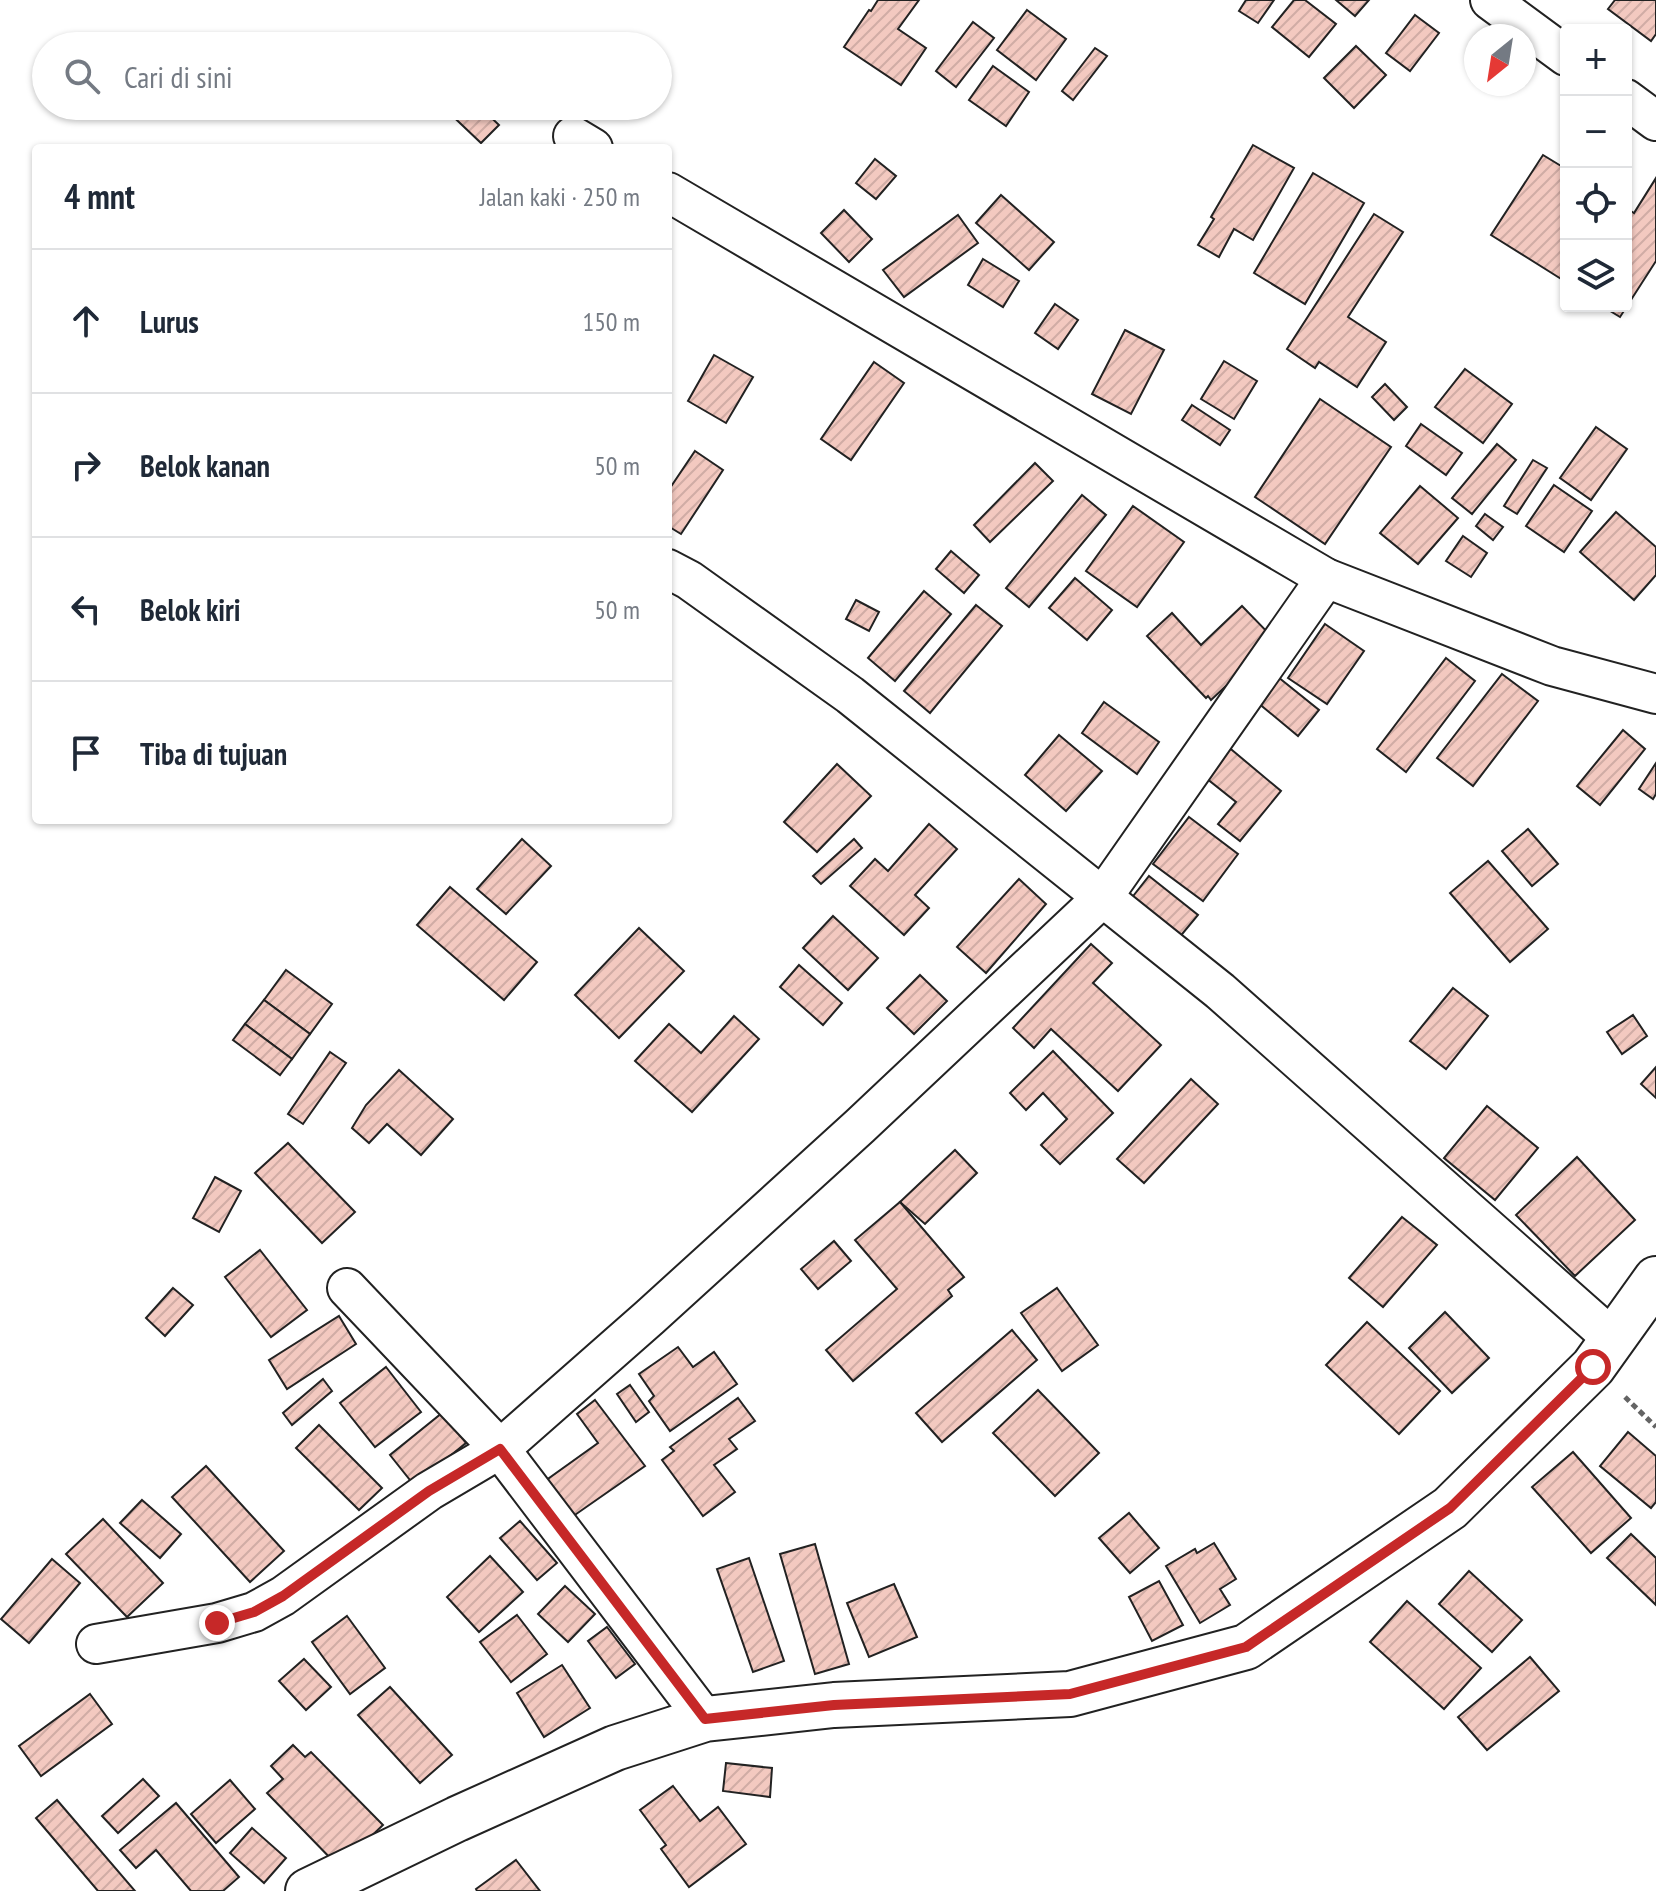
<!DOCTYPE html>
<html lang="id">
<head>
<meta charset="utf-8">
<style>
  :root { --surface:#fff; --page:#f2f2f3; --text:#1f2937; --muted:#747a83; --line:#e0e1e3 }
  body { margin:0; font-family:"PT Sans Narrow",sans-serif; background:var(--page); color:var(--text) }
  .controls { position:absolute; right:24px; top:24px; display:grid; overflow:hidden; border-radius:8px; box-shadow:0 2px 6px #0004 }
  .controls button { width:72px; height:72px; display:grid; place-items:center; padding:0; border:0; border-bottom:2px solid var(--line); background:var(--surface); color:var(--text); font:40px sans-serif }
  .compass { position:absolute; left:1464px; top:24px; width:72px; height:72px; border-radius:50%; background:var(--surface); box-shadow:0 2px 6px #0004; rotate:210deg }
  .stop { position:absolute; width:24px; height:24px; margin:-18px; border:6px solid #c62828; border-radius:50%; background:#fff }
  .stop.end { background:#c62828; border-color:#fff; box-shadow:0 2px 8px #0008 }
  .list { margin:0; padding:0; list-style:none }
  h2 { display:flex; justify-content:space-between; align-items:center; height:104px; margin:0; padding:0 32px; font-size:34px }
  h2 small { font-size:26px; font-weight:400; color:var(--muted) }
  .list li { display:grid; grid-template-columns:52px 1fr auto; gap:24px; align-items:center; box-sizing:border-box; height:144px; padding:0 32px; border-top:2px solid var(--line) }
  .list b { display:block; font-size:30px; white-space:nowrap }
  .list em { font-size:26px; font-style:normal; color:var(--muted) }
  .icon { flex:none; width:44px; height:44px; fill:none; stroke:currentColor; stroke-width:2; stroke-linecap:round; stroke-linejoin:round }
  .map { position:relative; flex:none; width:1656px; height:1891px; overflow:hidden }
  .search { position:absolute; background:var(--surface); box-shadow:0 2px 6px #0004; left:32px; top:32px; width:640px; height:88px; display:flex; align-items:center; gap:20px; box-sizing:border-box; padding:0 28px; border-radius:44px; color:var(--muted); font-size:30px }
  .panel { position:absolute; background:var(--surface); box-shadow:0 2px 6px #0004; left:32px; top:144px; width:640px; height:680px; border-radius:8px }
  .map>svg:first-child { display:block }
</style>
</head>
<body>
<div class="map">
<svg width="1656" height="1891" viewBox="0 0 1656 1891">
  <defs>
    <pattern id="building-hatch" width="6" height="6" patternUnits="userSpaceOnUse" patternTransform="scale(2)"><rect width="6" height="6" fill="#f3c9c0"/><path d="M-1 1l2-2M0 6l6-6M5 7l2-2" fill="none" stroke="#d0aca5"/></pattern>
  </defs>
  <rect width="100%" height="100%" fill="#fff"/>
  <!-- building -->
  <g fill="url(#building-hatch)" stroke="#222" stroke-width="2">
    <polygon points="878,0 919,0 898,29 926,48 901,85 844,47 869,10 871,11"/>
    <polygon points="1246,0 1274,0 1258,23 1239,11"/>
    <polygon points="1294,0 1305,0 1336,24 1309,57 1272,27"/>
    <polygon points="1336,0 1369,0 1355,16"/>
    <polygon points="1615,0 1656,0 1656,34 1651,41 1608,9"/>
    <polygon points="1027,10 1066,39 1036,80 997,50"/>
    <polygon points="1415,15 1439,33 1410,71 1386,53"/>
    <polygon points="973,22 994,38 956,87 936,71"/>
    <polygon points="1356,46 1386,75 1354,108 1324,78"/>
    <polygon points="1095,48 1107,56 1073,100 1062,91"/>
    <polygon points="993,66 1029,92 1006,126 969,100"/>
    <polygon points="442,106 479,106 499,125 481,143"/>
    <polygon points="1253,145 1294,168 1253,240 1234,229 1219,257 1198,245 1214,219 1211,217"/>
    <polygon points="1543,155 1566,169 1566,282 1491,235"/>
    <polygon points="875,159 896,176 876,199 856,183"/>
    <polygon points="1313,173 1364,203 1305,304 1254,273"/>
    <polygon points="1656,178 1656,261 1620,317 1602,306 1626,306 1626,208 1634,213"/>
    <polygon points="1001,195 1054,242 1029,270 976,223"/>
    <polygon points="844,210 872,239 849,262 821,233"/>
    <polygon points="1374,214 1403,232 1348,317 1386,342 1357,387 1319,362 1315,368 1287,349"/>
    <polygon points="958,215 978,243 904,297 883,270"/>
    <polygon points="983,259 1019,281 1003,307 968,285"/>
    <polygon points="1055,304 1078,320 1058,349 1035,333"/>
    <polygon points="1125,330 1164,350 1131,414 1092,394"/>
    <polygon points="714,355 753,377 726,423 688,401"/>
    <polygon points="1224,361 1257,381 1234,419 1201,399"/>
    <polygon points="874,362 904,383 851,460 821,439"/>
    <polygon points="1465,369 1512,404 1483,443 1435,407"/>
    <polygon points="1385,384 1407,407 1394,420 1372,397"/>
    <polygon points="1320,399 1391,447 1325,544 1255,497"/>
    <polygon points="1192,405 1230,430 1220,445 1182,420"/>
    <polygon points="1421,424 1462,453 1446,475 1406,446"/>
    <polygon points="1596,427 1627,449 1591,500 1560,478"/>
    <polygon points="1497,444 1516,460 1472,514 1452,498"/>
    <polygon points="695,451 723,470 681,534 668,526 668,491"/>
    <polygon points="1533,460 1547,468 1517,514 1504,506"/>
    <polygon points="1035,463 1053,481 990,542 974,525"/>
    <polygon points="1554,485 1592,511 1564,552 1526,526"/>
    <polygon points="1420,486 1458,518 1418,564 1380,533"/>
    <polygon points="1082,495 1106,515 1029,607 1006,588"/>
    <polygon points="1133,506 1184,542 1137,607 1086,571"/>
    <polygon points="1616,512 1656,547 1656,575 1634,600 1580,552"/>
    <polygon points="1485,514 1503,527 1493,540 1476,526"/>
    <polygon points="1463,536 1487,553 1471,577 1446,561"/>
    <polygon points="951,551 979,575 964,593 936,569"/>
    <polygon points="1075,578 1112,610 1087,640 1049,608"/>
    <polygon points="924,591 951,614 895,681 868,658"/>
    <polygon points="856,600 879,612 869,631 846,619"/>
    <polygon points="976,605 1002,626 930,713 904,691"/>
    <polygon points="1242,606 1275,640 1211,700 1208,696 1206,698 1147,636 1172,613 1201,645"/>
    <polygon points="1325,624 1364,651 1327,704 1288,678"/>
    <polygon points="1446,658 1475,681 1406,772 1377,749"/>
    <polygon points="1502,674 1538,701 1473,786 1437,758"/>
    <polygon points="1278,677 1319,710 1298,736 1257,702"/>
    <polygon points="1104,702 1159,742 1137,774 1082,733"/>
    <polygon points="1623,730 1645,749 1600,805 1577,786"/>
    <polygon points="1059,735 1102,771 1066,811 1025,775"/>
    <polygon points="1226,745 1281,791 1240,841 1218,824 1236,802 1201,774"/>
    <polygon points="1656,763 1656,794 1653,799 1639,789"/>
    <polygon points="837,764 871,796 817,852 784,822"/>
    <polygon points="1189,817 1238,854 1203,901 1153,864"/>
    <polygon points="929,824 957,849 915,895 929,908 904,935 850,886 875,859 888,871"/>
    <polygon points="1528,829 1558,864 1532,886 1502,851"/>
    <polygon points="522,839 551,866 506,914 477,889"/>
    <polygon points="854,839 862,848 821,884 813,876"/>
    <polygon points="1488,861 1548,929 1510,962 1450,893"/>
    <polygon points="1149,876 1198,915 1178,939 1130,900"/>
    <polygon points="1019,879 1046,904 986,973 957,947"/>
    <polygon points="450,887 537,962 504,1000 417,925"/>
    <polygon points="833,916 878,958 848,990 803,948"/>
    <polygon points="639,928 684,971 619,1038 575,995"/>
    <polygon points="1091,944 1112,963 1093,983 1161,1045 1118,1091 1051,1029 1034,1048 1013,1028"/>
    <polygon points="799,965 842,1003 823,1025 780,987"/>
    <polygon points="286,970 332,1004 310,1034 264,1000"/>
    <polygon points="920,975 947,1001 914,1034 887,1008"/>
    <polygon points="1453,988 1488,1016 1446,1069 1410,1041"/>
    <polygon points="264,1000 310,1034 292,1059 245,1024"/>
    <polygon points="1633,1015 1647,1036 1622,1054 1607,1032"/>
    <polygon points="734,1016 759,1039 692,1112 635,1061 669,1024 701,1053"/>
    <polygon points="245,1024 292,1059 280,1075 233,1040"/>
    <polygon points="1053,1051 1113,1113 1060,1164 1041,1145 1067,1119 1043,1093 1026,1110 1010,1093"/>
    <polygon points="330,1052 346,1063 303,1124 288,1114"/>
    <polygon points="1656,1067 1656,1098 1641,1084"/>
    <polygon points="399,1070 453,1119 421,1155 387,1124 369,1143 352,1128 366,1105"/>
    <polygon points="1191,1079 1218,1104 1144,1183 1117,1159"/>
    <polygon points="1487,1106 1538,1148 1495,1200 1444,1158"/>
    <polygon points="288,1143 355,1212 322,1243 255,1173"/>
    <polygon points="955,1150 977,1173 925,1224 900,1202"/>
    <polygon points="1577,1157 1635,1220 1575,1276 1516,1215"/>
    <polygon points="215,1177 241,1191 219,1232 193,1218"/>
    <polygon points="900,1202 964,1277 948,1290 952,1296 853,1381 826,1350 897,1289 855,1240"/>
    <polygon points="1402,1217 1437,1245 1383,1307 1349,1278"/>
    <polygon points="834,1241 851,1261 818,1289 801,1269"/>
    <polygon points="260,1250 307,1310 271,1337 225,1277"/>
    <polygon points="173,1288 193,1305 165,1336 146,1318"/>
    <polygon points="1057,1288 1098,1345 1062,1371 1021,1313"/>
    <polygon points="1445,1312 1489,1358 1452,1393 1409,1348"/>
    <polygon points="339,1316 356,1344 287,1389 269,1360"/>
    <polygon points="1367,1322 1440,1391 1399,1434 1326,1365"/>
    <polygon points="1012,1330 1037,1360 942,1442 916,1413"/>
    <polygon points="678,1347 693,1367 714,1352 737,1384 670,1431 649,1401 654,1396 639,1374"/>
    <polygon points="386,1367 421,1412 375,1447 340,1403"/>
    <polygon points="323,1379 332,1391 292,1425 283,1413"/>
    <polygon points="630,1385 649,1412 636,1422 617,1394"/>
    <polygon points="1038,1390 1099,1453 1055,1496 993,1433"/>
    <polygon points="738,1398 755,1421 729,1439 737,1449 714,1465 735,1492 703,1516 662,1460 674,1451 670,1447"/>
    <polygon points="595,1400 645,1466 572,1517 545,1481 598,1443 577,1414"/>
    <polygon points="442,1413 466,1443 414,1485 390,1455"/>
    <polygon points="319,1425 382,1488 359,1510 296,1448"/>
    <polygon points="1628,1432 1656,1456 1656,1502 1651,1508 1600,1466"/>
    <polygon points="1573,1452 1631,1518 1591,1553 1532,1487"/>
    <polygon points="206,1466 284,1551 250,1582 172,1497"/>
    <polygon points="142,1500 181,1534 160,1558 120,1523"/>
    <polygon points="1129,1513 1159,1548 1130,1573 1099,1538"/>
    <polygon points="103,1519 163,1583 127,1617 66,1554"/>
    <polygon points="520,1521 557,1563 537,1580 500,1538"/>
    <polygon points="1631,1534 1656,1558 1656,1605 1607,1558"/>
    <polygon points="1214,1543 1236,1579 1220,1589 1230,1605 1200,1623 1166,1566 1195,1549 1197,1553"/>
    <polygon points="815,1544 849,1664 815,1674 780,1554"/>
    <polygon points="490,1556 523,1592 479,1632 447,1597"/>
    <polygon points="749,1558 784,1661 753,1672 717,1569"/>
    <polygon points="52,1559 80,1583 29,1643 1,1619"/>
    <polygon points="1469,1571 1522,1620 1492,1652 1439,1604"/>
    <polygon points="1159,1581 1183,1625 1152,1641 1129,1597"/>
    <polygon points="894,1584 917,1637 869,1657 847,1603"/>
    <polygon points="565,1586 595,1614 568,1642 538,1614"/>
    <polygon points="1407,1601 1481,1668 1444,1709 1370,1642"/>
    <polygon points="517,1615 547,1654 511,1682 480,1642"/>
    <polygon points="347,1616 385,1668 350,1694 312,1642"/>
    <polygon points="607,1627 635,1664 616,1678 588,1641"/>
    <polygon points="1530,1657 1559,1691 1487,1750 1458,1717"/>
    <polygon points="304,1659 331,1687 306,1710 279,1681"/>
    <polygon points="562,1665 590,1708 544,1737 517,1693"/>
    <polygon points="390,1687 452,1755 420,1783 358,1715"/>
    <polygon points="90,1694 112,1724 41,1776 19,1746"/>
    <polygon points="293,1745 305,1757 311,1752 383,1825 339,1867 267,1793 283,1779 271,1766"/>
    <polygon points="726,1763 772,1768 770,1797 723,1791"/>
    <polygon points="143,1779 159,1796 118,1833 102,1816"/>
    <polygon points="230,1780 255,1809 216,1843 191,1814"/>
    <polygon points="673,1786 700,1821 718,1807 746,1844 689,1887 661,1849 666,1845 640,1810"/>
    <polygon points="57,1800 135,1891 98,1891 36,1818"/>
    <polygon points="176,1803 239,1877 223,1891 191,1891 156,1850 136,1868 120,1850"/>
    <polygon points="252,1828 286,1858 264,1883 230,1853"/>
    <polygon points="516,1860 540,1891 477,1891 476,1889"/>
  </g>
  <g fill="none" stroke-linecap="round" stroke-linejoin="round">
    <defs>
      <g id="street">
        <polyline points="1490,0 1566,56"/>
        <polyline points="1626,99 1656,121"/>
        <polyline points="573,136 593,148"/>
        <polyline points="668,192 1326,578 1552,666 1656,694"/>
        <polyline points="668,569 689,580 850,695 1220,991 1613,1339"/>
        <polyline points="347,1288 500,1449 705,1719"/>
        <polyline points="96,1644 217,1623 254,1612 283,1596 429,1491 500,1449 650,1317 860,1126 1102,898 1326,578"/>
      </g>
      <polyline id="secondary" points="308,1891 457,1819 615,1748 705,1719 834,1705 1070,1694 1246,1647 1450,1508 1593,1367 1656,1279"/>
    </defs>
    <!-- street casing -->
    <use href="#street" stroke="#222" stroke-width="42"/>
    <!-- secondary casing -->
    <use href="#secondary" stroke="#222" stroke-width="48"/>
    <!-- path -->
    <polyline stroke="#646464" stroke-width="5" stroke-dasharray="6 4" stroke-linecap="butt" points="1625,1397 1656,1427"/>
    <!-- street -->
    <use href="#street" stroke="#fff" stroke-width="38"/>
    <!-- secondary -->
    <use href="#secondary" stroke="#fff" stroke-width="44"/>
  </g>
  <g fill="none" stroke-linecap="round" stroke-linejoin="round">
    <!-- route -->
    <polyline stroke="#c62828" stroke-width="10" points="217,1623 254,1612 283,1596 429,1491 500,1449 705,1719 834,1705 1070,1694 1246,1647 1450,1508 1593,1367"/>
  </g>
</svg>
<div class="controls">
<button>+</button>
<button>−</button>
<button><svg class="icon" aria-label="locate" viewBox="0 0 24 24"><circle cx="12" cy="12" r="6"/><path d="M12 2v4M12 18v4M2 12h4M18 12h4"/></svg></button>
<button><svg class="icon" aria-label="layers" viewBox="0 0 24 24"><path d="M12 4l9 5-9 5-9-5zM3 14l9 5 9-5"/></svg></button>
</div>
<svg class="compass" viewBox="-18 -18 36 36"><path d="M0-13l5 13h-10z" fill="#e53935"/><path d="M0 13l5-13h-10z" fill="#747a83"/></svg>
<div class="stop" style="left:1593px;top:1367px"></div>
<div class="stop end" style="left:217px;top:1623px"></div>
<div class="search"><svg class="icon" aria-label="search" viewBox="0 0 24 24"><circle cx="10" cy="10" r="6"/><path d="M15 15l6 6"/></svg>Cari di sini</div>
<section class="panel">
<h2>4 mnt<small>Jalan kaki · 250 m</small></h2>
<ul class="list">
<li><svg class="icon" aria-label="ahead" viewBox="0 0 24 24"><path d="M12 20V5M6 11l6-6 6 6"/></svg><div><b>Lurus</b></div><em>150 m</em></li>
<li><svg class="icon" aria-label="right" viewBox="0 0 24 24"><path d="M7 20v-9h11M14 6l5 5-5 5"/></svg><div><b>Belok kanan</b></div><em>50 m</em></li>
<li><svg class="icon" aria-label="left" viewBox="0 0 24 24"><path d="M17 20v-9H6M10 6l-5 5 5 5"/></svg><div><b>Belok kiri</b></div><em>50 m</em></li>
<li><svg class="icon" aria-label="arrive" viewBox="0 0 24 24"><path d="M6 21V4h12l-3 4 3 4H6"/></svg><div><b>Tiba di tujuan</b></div></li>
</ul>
</section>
</div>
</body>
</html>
